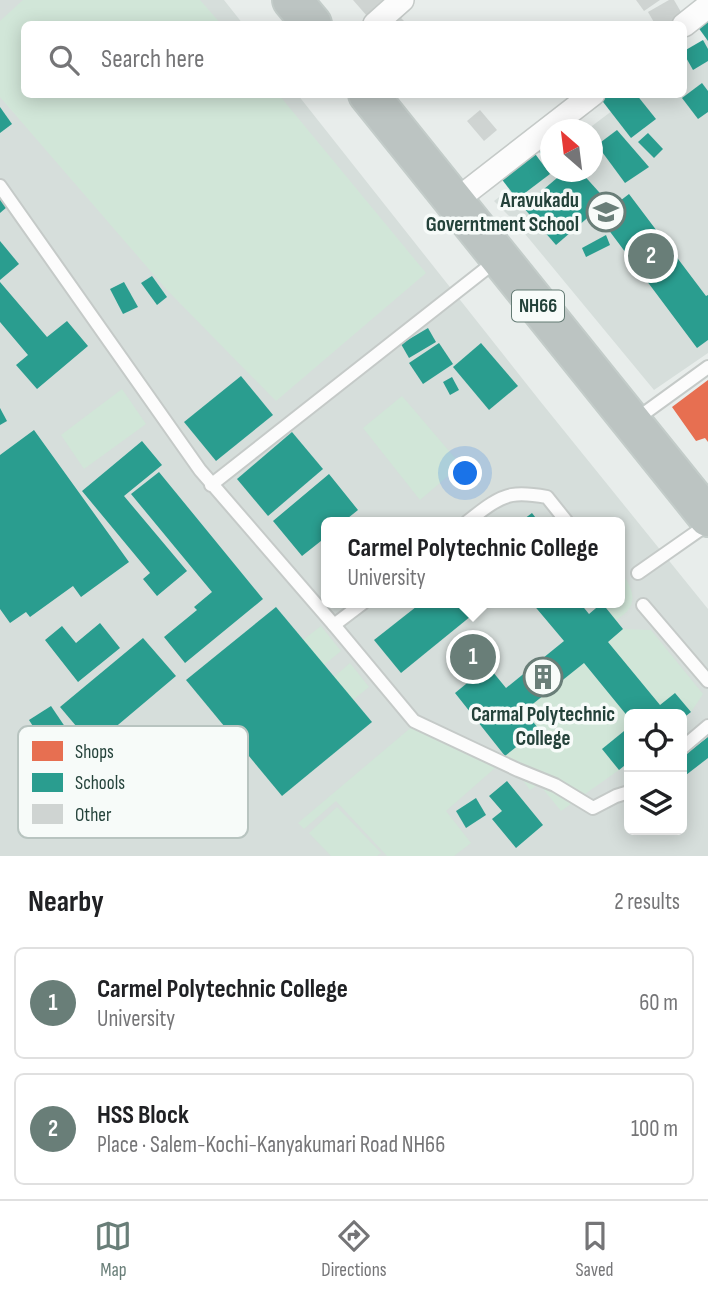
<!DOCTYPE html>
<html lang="en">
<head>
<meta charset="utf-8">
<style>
  :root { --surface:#fff; --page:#f2f2f2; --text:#202124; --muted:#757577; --line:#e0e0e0; --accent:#697e78 }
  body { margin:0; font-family:"Sofia Sans Condensed",sans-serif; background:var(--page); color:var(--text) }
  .controls { position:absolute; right:21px; bottom:21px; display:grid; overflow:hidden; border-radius:10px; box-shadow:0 4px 18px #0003 }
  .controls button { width:63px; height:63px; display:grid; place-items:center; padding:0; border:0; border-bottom:2px solid var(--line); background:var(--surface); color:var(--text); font:35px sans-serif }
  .compass { position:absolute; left:540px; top:119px; width:63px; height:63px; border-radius:50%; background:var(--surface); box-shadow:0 4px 18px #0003; rotate:332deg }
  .you { position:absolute; left:466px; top:474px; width:24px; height:24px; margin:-18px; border:5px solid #fff; border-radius:50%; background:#1a73e8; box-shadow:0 0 0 10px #1a73e833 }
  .badge { display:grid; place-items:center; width:46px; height:46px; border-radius:50%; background:var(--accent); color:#fff; font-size:23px; font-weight:700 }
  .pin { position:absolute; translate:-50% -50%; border:4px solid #fff; box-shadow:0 2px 7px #0006 }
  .popup { position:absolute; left:321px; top:517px; width:304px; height:91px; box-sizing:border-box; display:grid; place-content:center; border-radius:10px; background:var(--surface); filter:drop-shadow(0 2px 5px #0005); font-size:23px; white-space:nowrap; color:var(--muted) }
  .popup b { font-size:26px; color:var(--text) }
  .popup::after { content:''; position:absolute; left:50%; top:100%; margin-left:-14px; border:14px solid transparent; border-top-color:var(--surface) }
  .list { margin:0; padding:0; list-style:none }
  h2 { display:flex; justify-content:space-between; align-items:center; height:91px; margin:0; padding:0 28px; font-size:30px }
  h2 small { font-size:23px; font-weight:400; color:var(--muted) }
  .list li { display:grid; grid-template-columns:46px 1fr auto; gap:21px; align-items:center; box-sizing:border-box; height:112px; margin:0 14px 14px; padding:0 14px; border:2px solid var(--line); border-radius:10px }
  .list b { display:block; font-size:26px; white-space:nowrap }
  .list p { margin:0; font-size:23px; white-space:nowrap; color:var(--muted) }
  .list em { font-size:23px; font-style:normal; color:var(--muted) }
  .icon { flex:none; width:38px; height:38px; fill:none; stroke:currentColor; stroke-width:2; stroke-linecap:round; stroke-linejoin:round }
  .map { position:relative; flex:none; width:708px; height:856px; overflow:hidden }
  .search { position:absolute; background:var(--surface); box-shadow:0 4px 18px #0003; left:21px; right:21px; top:21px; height:77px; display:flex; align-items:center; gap:18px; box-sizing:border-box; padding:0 24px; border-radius:10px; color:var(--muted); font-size:26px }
  .sheet { height:343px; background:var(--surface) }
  nav { display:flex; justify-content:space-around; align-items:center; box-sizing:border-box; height:98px; border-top:2px solid var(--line); background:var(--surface); font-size:19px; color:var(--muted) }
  nav a { display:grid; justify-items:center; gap:4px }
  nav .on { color:var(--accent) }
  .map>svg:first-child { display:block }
</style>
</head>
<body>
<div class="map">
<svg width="708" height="856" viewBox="0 0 708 856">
  <rect width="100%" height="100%" fill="#e8edeb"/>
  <!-- built -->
  <g fill="#d6dedb" fill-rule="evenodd">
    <path d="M0,0H224L243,24H24V94L298,95L540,401L708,609V856H0ZM326,522H620V603H326ZM629,714H682V830H629Z"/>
    <polygon points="708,37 708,353 654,390 516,223 494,201 550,158 550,172 592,172 592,130 588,129 633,95 684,94 684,56"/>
  </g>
  <!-- green -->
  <g fill="#d1e6d8">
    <polygon points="23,0 200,0 221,24 24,24 24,94 279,95 426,273 276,401 167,290 0,97 0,21"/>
    <polygon points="122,389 146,424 84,469 61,435"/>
    <polygon points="402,396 461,465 420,500 363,428"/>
    <path d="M620,577L626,579C637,598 634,609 616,620L603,603L599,606L594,603H620Z"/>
    <polygon points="321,626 341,651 324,665 303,640"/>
    <polygon points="623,629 651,630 703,694 691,712 675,693 660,705 608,642"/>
    <polygon points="350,663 369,687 353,700 334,677"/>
    <polygon points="584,663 629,718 629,727 602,749 619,770 561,811 539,784 530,790 505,756 539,729 524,711"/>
    <polygon points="414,725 495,768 446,811 471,843 454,856 387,856 336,801 304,829 298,823"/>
    <polygon points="337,807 381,853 377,856 331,856 309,833"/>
  </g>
  <!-- shops -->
  <polygon fill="#e76f51" points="708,380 708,442 705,438 696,441 672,407"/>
  <!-- schools -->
  <g fill="#2a9d8f">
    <polygon points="708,14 708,41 695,23"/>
    <polygon points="703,40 708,49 708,61 693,70 684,54 684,51"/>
    <polygon points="702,83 708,91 708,112 698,119 682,98"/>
    <polygon points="605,94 636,94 656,119 631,138 600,98"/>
    <polygon points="0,107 12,124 0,133"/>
    <polygon points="617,130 649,167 625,183 597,145"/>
    <polygon points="648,133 663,149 654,158 638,142"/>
    <polygon points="550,136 550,167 536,147"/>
    <polygon points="530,147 550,174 517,199 497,173"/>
    <polygon points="564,172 581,172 607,201 556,245 523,207"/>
    <polygon points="629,194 706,296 708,295 708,340 697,348 599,217"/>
    <polygon points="0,199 7,207 0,213"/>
    <polygon points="606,235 610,245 586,257 582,248"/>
    <polygon points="0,241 19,264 0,280"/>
    <polygon points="152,276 167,297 157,305 141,283"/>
    <polygon points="0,282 47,337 67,321 88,346 37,389 16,365 28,355 0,322"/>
    <polygon points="124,282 138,307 123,314 110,289"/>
    <polygon points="428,328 436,342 409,358 401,344"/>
    <polygon points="439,343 453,364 423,384 409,363"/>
    <polygon points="481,343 518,386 489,410 453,367"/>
    <polygon points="241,376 273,415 216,461 184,422"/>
    <polygon points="452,377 459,390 450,395 443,382"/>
    <polygon points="0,408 7,421 0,425"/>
    <polygon points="34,430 129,562 81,597 73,586 30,617 26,612 10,623 0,609 0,455"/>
    <polygon points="292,432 323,469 268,516 237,479"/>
    <polygon points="142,441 162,465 124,496 187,571 157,596 143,579 150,573 82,491"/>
    <polygon points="159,472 263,599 185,663 164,637 197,610 194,607 212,592 131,494"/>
    <polygon points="329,474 358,510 343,522 326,522 326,537 302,556 273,521"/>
    <polygon points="532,513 539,522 520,522"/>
    <polygon points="421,603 487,603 401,673 374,640"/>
    <polygon points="532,603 580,603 589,614 602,603 623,629 608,642 660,705 675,693 691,712 682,719 682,714 629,714 629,718 584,663 524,711 539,729 505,756 455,693 488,666 506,688 564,641"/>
    <polygon points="276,607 372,722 282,796 186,680"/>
    <polygon points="100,623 120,648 78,682 45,640 62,626 76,643"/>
    <polygon points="143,638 176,676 93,746 60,707"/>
    <polygon points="51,706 84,755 61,770 29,720"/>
    <polygon points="629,727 629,762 619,770 602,749"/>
    <polygon points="708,737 708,758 686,775 682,769 682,757"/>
    <polygon points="507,781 543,825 516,848 492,819 502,811 489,796"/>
    <polygon points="476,798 486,815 466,828 456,811"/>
  </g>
  <!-- building -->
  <g fill="#cfd4d2">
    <polygon points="353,0 385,0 367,16"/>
    <polygon points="636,0 660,0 644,11"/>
    <polygon points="669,0 674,0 685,19 675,24 655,24 648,12"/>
    <polygon points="401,18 407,24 394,24"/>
    <polygon points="480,110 497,130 484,141 467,121"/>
  </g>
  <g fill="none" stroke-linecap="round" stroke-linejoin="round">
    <defs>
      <g id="lane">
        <polyline points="0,186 200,470 334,625 414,721 518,770 555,785 593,808 616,796 629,792"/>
        <polyline points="635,420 708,367"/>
        <polyline points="211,485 497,260"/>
        <path d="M467,522C480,512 496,498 512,495C523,493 536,495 547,497L567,522"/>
        <polyline points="638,573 708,524"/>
        <polyline points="643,605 708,681"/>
        <polyline points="334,625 363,603"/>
        <polyline points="682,748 708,726"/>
      </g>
      <g id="street">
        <polyline points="375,24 402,0"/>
        <polyline points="684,25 708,6"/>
        <polyline points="454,202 593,94"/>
      </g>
      <g id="highway">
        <polyline points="292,0 312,24"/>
        <polyline points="368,94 708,517"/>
      </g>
    </defs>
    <!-- lane casing -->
    <use href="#lane" stroke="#c5cac8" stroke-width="16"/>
    <!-- street casing -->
    <use href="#street" stroke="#c5cac8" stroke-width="26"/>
    <!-- highway casing -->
    <use href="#highway" stroke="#c3ccc9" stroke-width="42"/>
    <!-- lane -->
    <use href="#lane" stroke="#fcfcfc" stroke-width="12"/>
    <!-- street -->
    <use href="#street" stroke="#fcfcfc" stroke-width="23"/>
    <!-- highway -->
    <use href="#highway" stroke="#bcc4c2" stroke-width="38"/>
  </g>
  <!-- icons -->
  <defs>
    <symbol id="school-ring" viewBox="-11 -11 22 22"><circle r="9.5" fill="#f7fbf9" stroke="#697e78" stroke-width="1.5"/><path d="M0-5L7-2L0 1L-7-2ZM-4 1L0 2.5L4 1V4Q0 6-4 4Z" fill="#697e78"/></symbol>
    <symbol id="building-ring" viewBox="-11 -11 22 22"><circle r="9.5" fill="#f7fbf9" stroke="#697e78" stroke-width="1.5"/><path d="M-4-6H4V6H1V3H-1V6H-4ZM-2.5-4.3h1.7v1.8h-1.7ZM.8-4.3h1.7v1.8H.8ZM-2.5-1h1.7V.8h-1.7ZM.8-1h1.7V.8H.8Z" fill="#697e78"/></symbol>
  </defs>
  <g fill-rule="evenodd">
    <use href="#school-ring" x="584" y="190" width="44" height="44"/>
    <use href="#building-ring" x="521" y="655" width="44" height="44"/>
  </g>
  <g text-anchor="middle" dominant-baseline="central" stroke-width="7" stroke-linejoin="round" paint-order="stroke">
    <!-- shield labels -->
    <rect fill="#f7fbf9" stroke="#637a73" stroke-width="2" x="512" y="290.5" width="52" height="31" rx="5"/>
    <g font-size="19" font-weight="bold" fill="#24423a">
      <text x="538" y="306">NH66</text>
    </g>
    <!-- poi labels -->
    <g font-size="21" font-weight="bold" fill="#24423a" stroke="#f7fbf9" text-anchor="end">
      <text x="579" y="200">Aravukadu<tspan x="579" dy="24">Governtment School</tspan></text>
      <text x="543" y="714" text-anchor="middle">Carmal Polytechnic<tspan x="543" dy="24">College</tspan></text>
    </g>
  </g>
  <!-- legend -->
  <rect x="18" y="726" width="230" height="112" rx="10" fill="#f7fbf9" stroke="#b8c4c0" stroke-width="2"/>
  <rect x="32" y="741" width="31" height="20" fill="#e76f51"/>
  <rect x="32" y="773" width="31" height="19" fill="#2a9d8f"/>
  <rect x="32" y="804" width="31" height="20" fill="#cfd4d2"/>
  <g font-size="19" fill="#24423a">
    <text x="75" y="758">Shops</text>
    <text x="75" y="789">Schools</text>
    <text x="75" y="821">Other</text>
  </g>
</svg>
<div class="controls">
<button><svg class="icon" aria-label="locate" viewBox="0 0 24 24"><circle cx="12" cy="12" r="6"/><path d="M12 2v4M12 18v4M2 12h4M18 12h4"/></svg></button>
<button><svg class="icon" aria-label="layers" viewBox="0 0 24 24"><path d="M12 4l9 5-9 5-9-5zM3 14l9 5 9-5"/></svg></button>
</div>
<svg class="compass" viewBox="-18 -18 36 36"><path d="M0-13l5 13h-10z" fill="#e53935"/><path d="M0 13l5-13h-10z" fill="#757577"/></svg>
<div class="you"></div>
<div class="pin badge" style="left:473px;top:657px">1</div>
<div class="popup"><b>Carmel Polytechnic College</b>University</div>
<div class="pin badge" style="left:651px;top:256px">2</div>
<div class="search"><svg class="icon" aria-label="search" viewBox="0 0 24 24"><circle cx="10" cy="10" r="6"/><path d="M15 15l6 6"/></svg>Search here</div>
</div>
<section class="sheet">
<h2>Nearby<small>2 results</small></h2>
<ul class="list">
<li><span class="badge">1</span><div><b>Carmel Polytechnic College</b><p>University</p></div><em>60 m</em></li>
<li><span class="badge">2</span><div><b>HSS Block</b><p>Place · Salem-Kochi-Kanyakumari Road NH66</p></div><em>100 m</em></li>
</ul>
</section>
<nav>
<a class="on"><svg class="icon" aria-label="map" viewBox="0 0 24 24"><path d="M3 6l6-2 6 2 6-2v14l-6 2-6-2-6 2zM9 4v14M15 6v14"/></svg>Map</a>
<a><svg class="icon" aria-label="directions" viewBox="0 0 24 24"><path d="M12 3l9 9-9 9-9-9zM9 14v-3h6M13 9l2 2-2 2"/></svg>Directions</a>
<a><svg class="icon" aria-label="saved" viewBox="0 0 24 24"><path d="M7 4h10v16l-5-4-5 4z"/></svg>Saved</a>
</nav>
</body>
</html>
